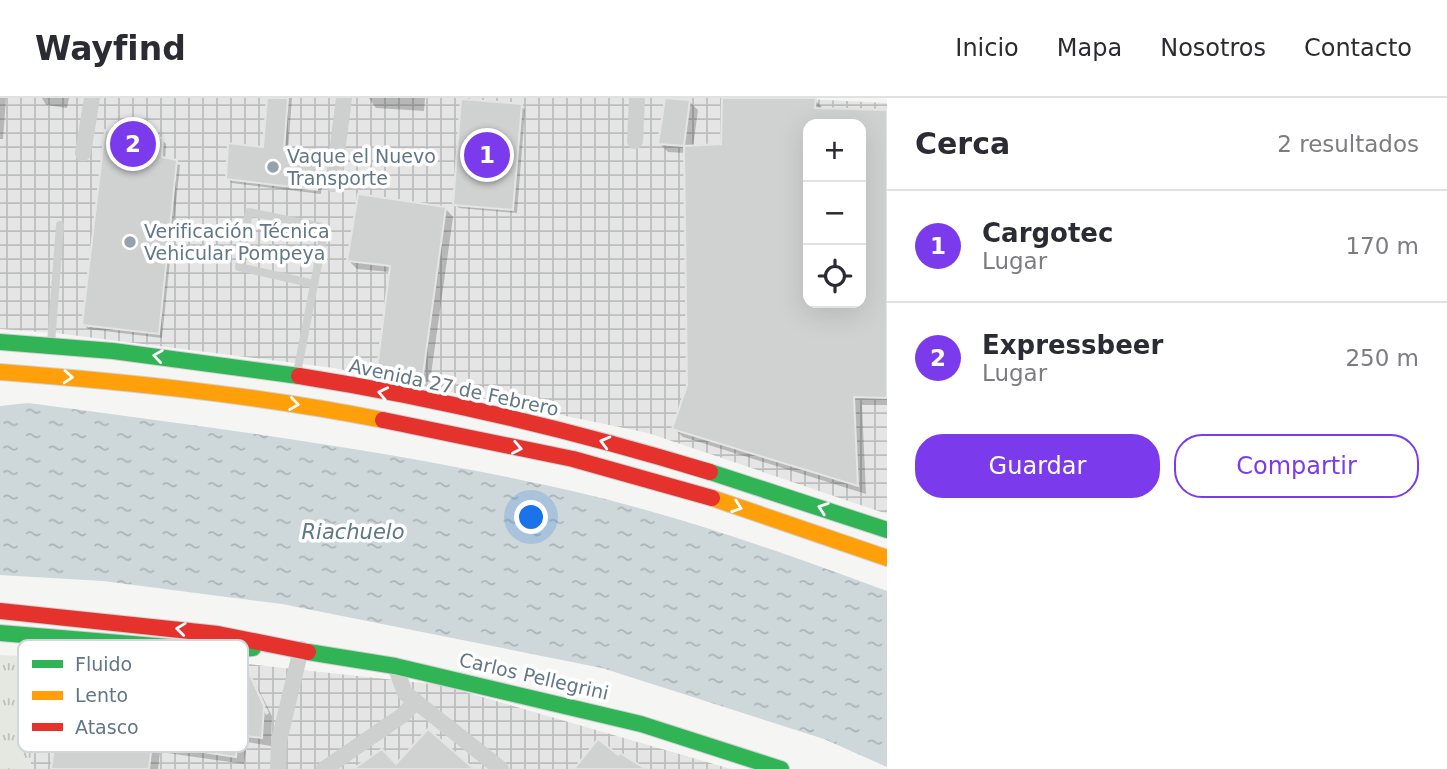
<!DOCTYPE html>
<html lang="es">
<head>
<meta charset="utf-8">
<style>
  :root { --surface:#fff; --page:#f2f2f3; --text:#2b2b33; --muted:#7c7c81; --line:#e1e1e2; --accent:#7c3aed }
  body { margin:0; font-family:"DejaVu Sans",sans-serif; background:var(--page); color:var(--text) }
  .controls { position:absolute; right:21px; top:21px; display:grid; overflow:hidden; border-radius:14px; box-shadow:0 7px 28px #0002 }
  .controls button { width:63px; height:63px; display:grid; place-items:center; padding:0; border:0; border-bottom:2px solid var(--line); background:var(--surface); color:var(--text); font:35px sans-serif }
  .you { position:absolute; left:532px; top:420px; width:24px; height:24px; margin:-18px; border:5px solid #fff; border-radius:50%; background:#1a73e8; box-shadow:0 0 0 10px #1a73e833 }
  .badge { display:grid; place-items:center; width:46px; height:46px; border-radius:50%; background:var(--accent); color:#fff; font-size:23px; font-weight:700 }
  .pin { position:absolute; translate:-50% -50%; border:4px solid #fff; box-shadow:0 2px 7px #0006 }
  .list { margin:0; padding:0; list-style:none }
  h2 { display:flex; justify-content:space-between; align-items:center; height:91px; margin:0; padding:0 28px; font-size:30px }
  h2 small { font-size:23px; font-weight:400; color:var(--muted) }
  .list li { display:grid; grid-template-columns:46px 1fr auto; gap:21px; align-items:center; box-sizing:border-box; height:112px; padding:0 28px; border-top:2px solid var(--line) }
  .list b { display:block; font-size:26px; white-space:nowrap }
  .list p { margin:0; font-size:23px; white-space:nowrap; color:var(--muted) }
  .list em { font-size:23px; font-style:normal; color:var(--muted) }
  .actions { display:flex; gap:14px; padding:21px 28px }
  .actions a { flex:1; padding:16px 0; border:2px solid var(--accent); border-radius:28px; text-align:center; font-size:24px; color:var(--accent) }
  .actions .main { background:var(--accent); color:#fff }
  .icon { flex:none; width:38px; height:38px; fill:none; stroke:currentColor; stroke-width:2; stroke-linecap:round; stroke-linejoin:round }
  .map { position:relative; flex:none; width:887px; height:671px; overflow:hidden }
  header { display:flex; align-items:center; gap:42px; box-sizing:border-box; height:98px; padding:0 35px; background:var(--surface); border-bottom:2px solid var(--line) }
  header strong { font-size:33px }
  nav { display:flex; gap:38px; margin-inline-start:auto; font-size:24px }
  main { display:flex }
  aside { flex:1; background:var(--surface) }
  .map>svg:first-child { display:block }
</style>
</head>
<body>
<header>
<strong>Wayfind</strong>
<nav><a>Inicio</a><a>Mapa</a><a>Nosotros</a><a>Contacto</a></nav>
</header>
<main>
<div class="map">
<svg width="887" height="671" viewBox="0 0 887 671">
  <defs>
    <pattern id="industrial-grid" width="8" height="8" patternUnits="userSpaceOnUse" patternTransform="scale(1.75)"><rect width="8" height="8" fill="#e4e5e4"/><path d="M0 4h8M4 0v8" fill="none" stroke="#bcbebe"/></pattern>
    <pattern id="grass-tufts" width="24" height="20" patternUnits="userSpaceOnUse" patternTransform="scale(1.75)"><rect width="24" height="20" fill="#e4e8e1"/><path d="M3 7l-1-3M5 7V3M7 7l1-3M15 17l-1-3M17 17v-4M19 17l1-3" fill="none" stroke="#bcc1bc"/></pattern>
    <pattern id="water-ripples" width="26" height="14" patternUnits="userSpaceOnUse" patternTransform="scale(1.75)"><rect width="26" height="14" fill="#ced7da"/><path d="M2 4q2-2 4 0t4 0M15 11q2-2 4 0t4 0" fill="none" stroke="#abb3b6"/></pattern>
  </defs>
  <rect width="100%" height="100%" fill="#f5f5f3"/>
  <!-- industrial -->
  <g fill="url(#industrial-grid)" fill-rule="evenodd">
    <path d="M0,0H787L887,5V416L648,335L334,270L55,235L0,231ZM808,26H861V205H808Z"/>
    <polygon points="44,559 239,565 441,587 731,671 30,671"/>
  </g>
  <!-- grass -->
  <polygon fill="url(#grass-tufts)" points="0,557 44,559 30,671 0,671"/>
  <!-- water -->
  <path fill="url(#water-ripples)" d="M28,305C209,329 390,352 568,392C677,417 782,454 887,493V669L824,641L602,570L282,506L103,483L0,477V308Z"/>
  <!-- shadow -->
  <g fill="#0003" fill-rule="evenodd">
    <polygon points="0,0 6,0 3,41 0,41"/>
    <polygon points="42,0 69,0 67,10 46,7"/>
    <polygon points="269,0 292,0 288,54 320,58 324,62 321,96 232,85 228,81 265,51"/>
    <polygon points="369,0 425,0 424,13 376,10"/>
    <path d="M666,0L689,3L698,12L693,49L723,48L815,2L824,11L887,14V307H862L866,396L683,339L674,331L689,287L686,55L668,54L660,46ZM808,26H861V205H808Z"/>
    <polygon points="521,8 525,12 517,115 459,110 454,106"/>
    <polygon points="162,42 166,46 165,62 180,67 162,240 88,231 84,227"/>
    <polygon points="445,110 453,119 430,284 387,278 378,270 391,174 357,171 348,162"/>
    <polygon points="249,579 255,585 251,585 266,617 269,615 256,586 272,618 271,648 247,644 244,666 160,654 158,671 53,671"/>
  </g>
  <!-- building -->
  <g fill="#d0d2d1" stroke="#e4e4e3" stroke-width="2" fill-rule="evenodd">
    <polygon points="267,0 288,0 284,52 320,56 317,92 226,81 228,45 263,49"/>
    <polygon points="665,0 690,2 684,48 658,46"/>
    <path d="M722,0H816L815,10L887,12V300L854,299L858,388L672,331L687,287L684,48L721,46ZM808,26H861V205H808Z"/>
    <polygon points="461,1 522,6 513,112 453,107"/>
    <polygon points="105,32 163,40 162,59 177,62 159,236 82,227"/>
    <polygon points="358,96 446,109 423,277 377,271 390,168 347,163"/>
    <polygon points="67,554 135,559 250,577 264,608 262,640 238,637 236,659 152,646 149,671 51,671"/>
    <polygon points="428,631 474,671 353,671 382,651 396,666"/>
    <polygon points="598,641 618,657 620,655 646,671 574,671"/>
  </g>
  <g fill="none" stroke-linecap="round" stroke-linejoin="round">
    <defs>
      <g id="fast">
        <polyline points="0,244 113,253 299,278"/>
        <polyline points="710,374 887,432"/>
        <polyline points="0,535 217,553 253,550"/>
        <polyline points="308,554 395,568 641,626 781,671"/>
      </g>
      <g id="slow">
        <path d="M0,274C128,284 257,297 383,322"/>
        <polyline points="712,400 887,460"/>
      </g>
      <g id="jam">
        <path d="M299,278C438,300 575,333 710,374"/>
        <polyline points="383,322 573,361 712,400"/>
        <polyline points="0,513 218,536 308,554"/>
      </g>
    </defs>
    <!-- fast casing -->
    <use href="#fast" stroke="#d0d2d3" stroke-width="18"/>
    <!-- slow casing -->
    <use href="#slow" stroke="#d0d2d3" stroke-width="18"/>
    <!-- jam casing -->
    <use href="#jam" stroke="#d0d2d3" stroke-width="18"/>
    <!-- lane -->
    <g stroke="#ced0d0" stroke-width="8">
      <polyline points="51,246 60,127"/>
      <polyline points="297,275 324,135 323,129 249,114 239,169 314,186"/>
    </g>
    <!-- street -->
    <g stroke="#ced0d0" stroke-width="16">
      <polyline points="635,43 637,0"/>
      <polyline points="83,55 92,0"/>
      <polyline points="333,86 344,0"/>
      <polyline points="395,568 405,595 501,671"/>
      <polyline points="278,671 279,643 301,551"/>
      <polyline points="324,671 403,617 415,604"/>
    </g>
    <!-- fast -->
    <use href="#fast" stroke="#30b455" stroke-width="16"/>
    <!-- slow -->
    <use href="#slow" stroke="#ff9f0a" stroke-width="16"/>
    <!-- jam -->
    <use href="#jam" stroke="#e5322d" stroke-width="16"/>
  </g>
  <!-- one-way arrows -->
  <defs><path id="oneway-chevron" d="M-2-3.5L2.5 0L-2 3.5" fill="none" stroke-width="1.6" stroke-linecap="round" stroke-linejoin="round" transform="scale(1.75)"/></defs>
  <g stroke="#fff">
    <use href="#oneway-chevron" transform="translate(158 258) rotate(-172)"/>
    <use href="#oneway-chevron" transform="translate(68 279) rotate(4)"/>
    <use href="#oneway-chevron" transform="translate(383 295) rotate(-168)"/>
    <use href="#oneway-chevron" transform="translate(294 306) rotate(8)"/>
    <use href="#oneway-chevron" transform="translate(605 344) rotate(-165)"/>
    <use href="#oneway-chevron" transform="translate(517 350) rotate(11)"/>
    <use href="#oneway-chevron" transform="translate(737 409) rotate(19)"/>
    <use href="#oneway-chevron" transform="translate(823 410) rotate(-161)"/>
    <use href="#oneway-chevron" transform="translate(181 531) rotate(-173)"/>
  </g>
  <!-- markers -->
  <g fill="#95a2ac" stroke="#fff" stroke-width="2.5">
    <circle cx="273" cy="69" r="7"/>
    <circle cx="130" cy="144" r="7"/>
  </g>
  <g text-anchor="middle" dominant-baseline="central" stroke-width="7" stroke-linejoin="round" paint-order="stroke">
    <!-- poi labels -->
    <g font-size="19" fill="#627686" stroke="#fff" text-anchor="start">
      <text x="287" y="58">Vaque el Nuevo<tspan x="287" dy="22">Transporte</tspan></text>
      <text x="144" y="133">Verificación Técnica<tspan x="144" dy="22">Vehicular Pompeya</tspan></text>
    </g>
    <!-- street labels -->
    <g font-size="19" fill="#627686" stroke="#fff">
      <text transform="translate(454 289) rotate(12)">Avenida 27 de Febrero</text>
      <text transform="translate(534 578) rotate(13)">Carlos Pellegrini</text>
    </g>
    <!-- water labels -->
    <g font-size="21" font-style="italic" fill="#5d7983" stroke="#fff">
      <text x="353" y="434">Riachuelo</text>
    </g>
  </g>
  <!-- legend -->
  <rect x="18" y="542" width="230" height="112" rx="10" fill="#fff" stroke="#d0d6db" stroke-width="2"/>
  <rect x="32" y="562" width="31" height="8" fill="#30b455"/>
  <rect x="32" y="593" width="31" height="9" fill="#ff9f0a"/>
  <rect x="32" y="625" width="31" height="8" fill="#e5322d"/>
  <g font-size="19" fill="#627686">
    <text x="75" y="573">Fluido</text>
    <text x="75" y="604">Lento</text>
    <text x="75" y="636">Atasco</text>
  </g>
</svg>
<div class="controls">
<button>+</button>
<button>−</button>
<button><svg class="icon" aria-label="locate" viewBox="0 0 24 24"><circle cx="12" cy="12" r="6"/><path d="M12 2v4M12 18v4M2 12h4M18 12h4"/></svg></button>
</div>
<div class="you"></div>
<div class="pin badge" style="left:487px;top:57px">1</div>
<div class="pin badge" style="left:133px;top:46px">2</div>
</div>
<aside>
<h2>Cerca<small>2 resultados</small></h2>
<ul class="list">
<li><span class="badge">1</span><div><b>Cargotec</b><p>Lugar</p></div><em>170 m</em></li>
<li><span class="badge">2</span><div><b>Expressbeer</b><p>Lugar</p></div><em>250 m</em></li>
</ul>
<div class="actions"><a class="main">Guardar</a><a>Compartir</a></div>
</aside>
</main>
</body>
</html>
